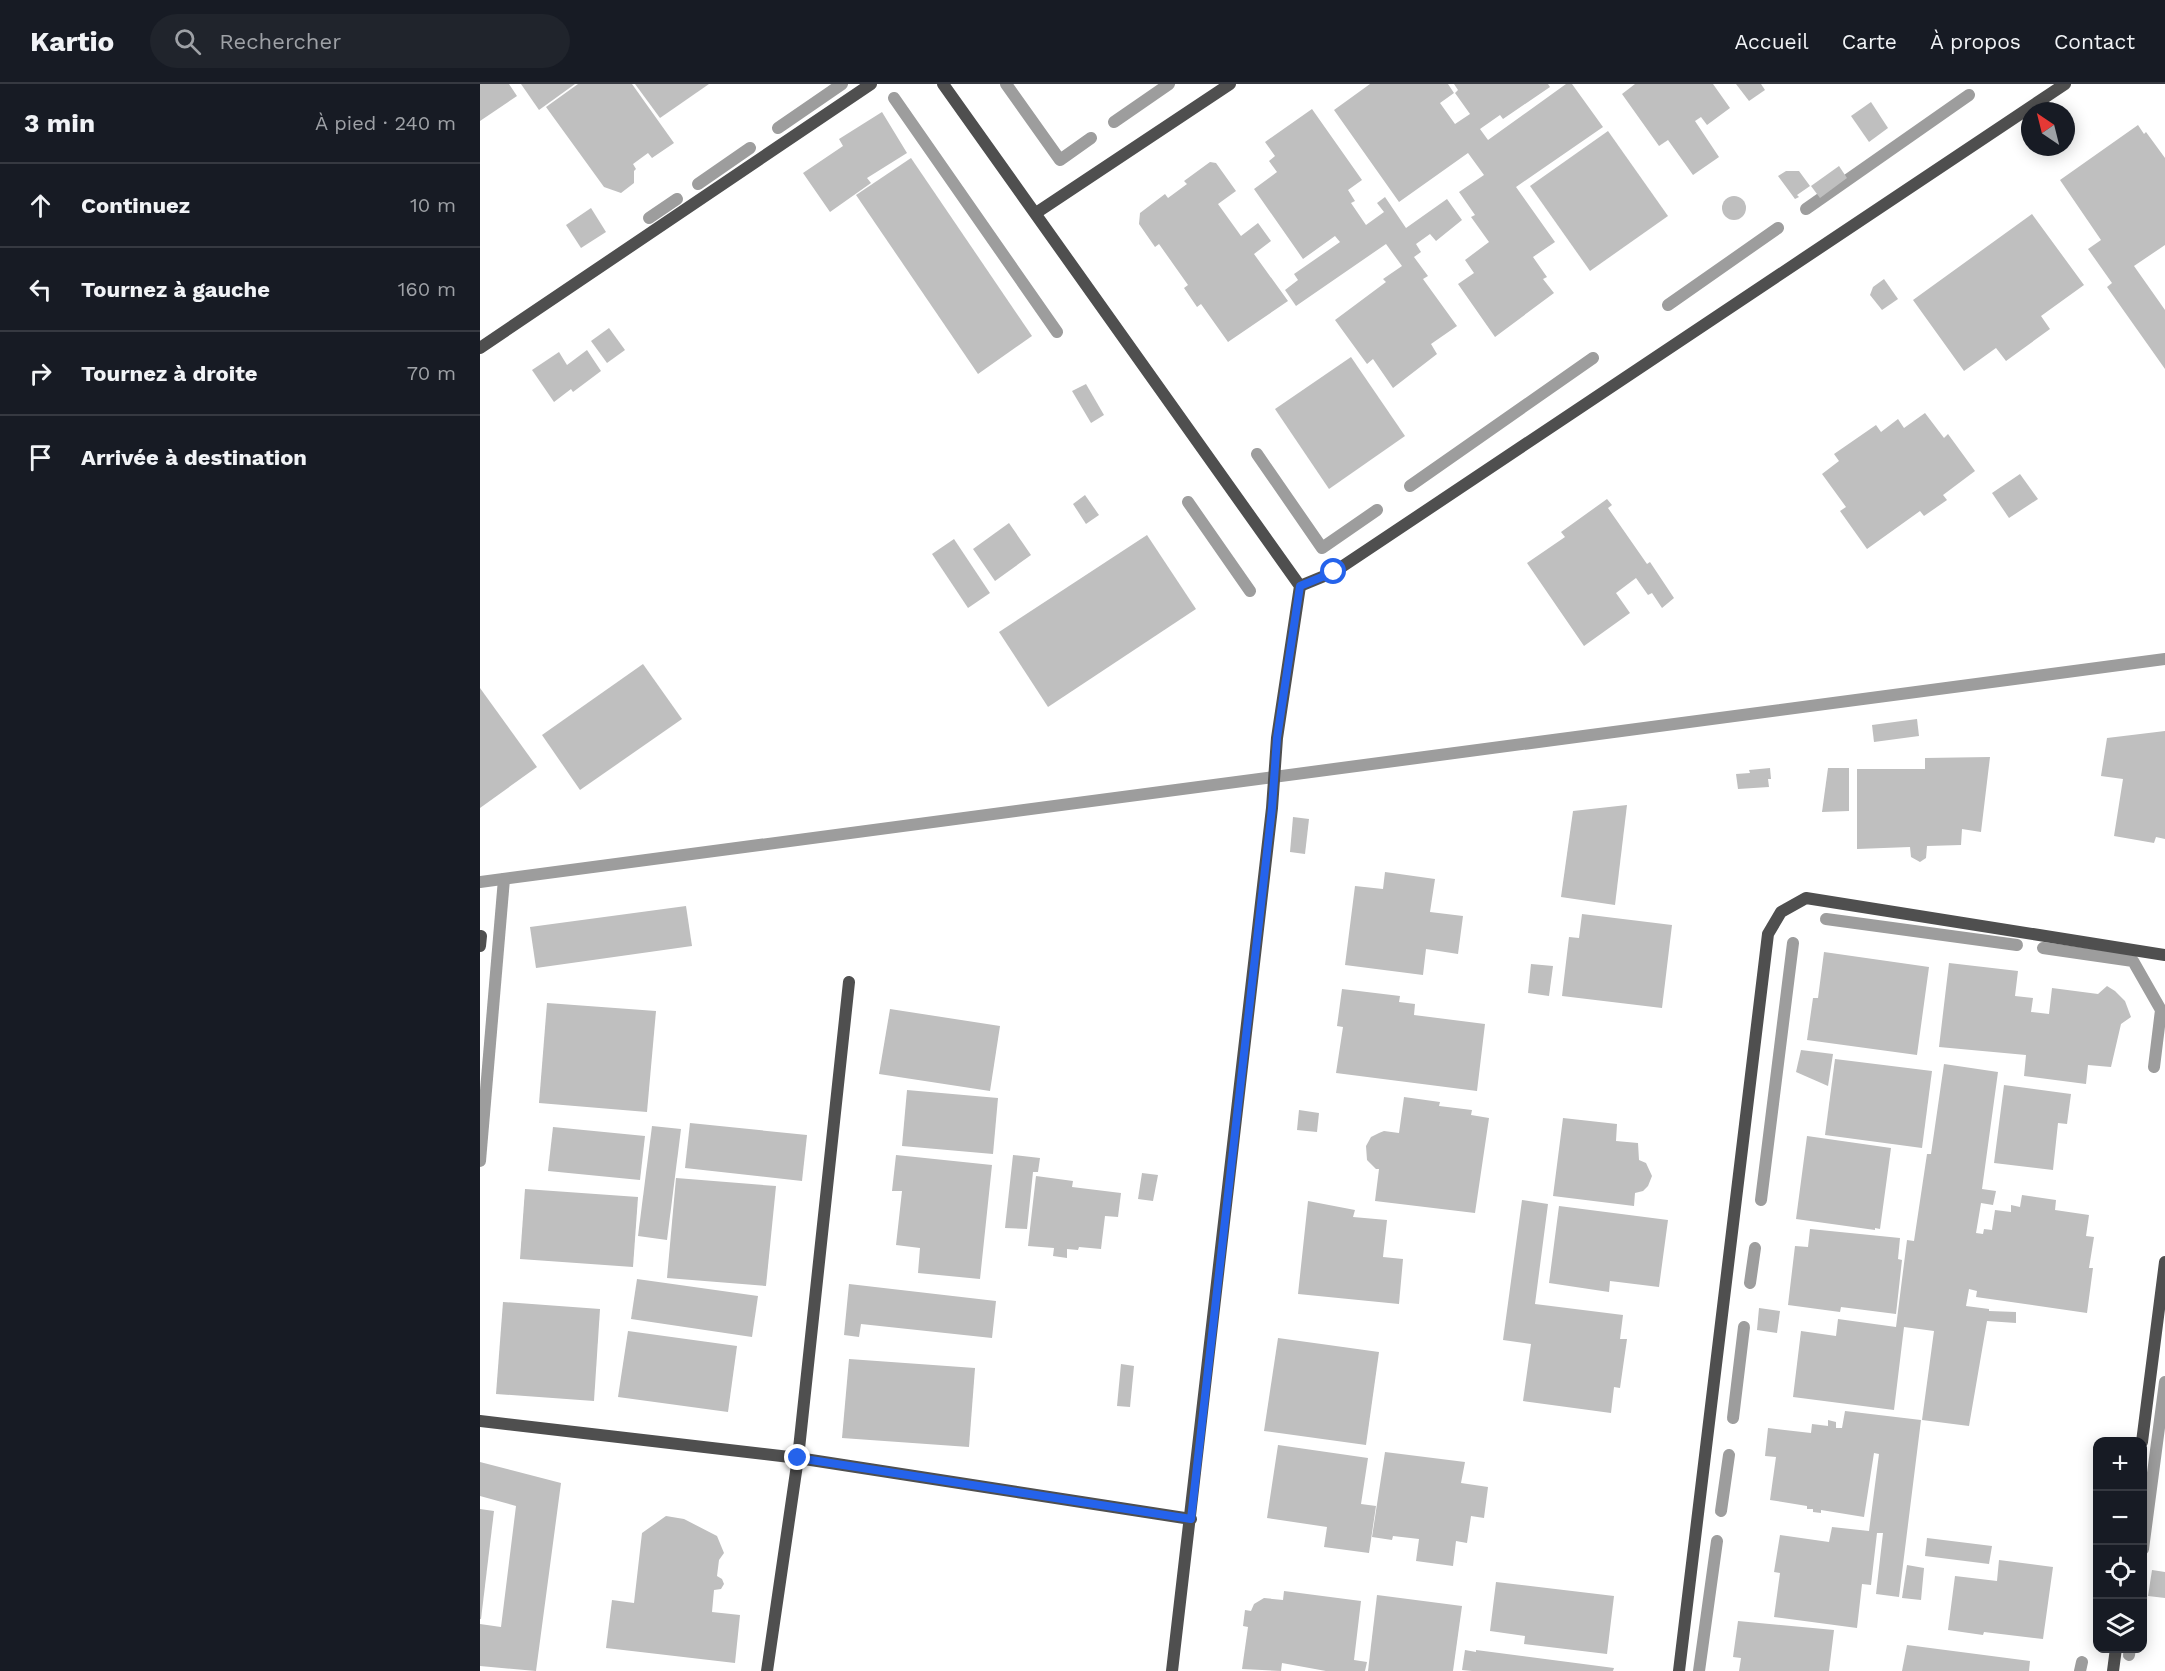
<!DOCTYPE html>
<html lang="fr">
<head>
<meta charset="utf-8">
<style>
  :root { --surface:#171b24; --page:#20242c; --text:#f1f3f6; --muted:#9ea1a6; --line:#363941 }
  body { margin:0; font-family:"Work Sans",sans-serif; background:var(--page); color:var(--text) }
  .controls { position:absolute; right:18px; bottom:18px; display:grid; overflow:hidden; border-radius:12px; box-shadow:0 3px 15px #0003 }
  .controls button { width:54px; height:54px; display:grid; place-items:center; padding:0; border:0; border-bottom:2px solid var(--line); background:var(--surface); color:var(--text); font:30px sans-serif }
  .compass { position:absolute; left:1541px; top:18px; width:54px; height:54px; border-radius:50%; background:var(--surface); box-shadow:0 3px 15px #0003; rotate:325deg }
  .stop { position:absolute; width:18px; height:18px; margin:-14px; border:4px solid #2563eb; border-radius:50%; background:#fff }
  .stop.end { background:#2563eb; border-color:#fff; box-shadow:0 2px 6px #0008 }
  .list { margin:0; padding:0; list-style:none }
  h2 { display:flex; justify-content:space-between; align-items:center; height:78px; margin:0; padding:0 24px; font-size:26px }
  h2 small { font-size:20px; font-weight:400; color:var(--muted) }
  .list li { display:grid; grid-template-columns:39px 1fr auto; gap:18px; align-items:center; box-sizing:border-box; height:84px; padding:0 24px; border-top:2px solid var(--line) }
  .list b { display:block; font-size:22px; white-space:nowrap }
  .list em { font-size:20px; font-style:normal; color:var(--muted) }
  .icon { flex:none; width:33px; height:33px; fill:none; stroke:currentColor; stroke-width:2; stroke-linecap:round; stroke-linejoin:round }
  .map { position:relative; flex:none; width:1685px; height:1587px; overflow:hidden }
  header { display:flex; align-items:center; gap:36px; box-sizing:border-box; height:84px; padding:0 30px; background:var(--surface); border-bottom:2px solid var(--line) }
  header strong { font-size:28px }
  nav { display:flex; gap:33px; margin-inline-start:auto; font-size:21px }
  .search { width:420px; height:54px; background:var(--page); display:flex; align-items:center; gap:15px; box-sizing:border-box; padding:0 21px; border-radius:33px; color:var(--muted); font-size:22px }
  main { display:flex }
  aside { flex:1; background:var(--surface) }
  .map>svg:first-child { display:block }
</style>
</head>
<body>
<header>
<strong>Kartio</strong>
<div class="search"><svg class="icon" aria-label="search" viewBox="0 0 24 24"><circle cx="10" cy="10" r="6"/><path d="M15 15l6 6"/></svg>Rechercher</div>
<nav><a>Accueil</a><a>Carte</a><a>À propos</a><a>Contact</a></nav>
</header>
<main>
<aside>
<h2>3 min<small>À pied · 240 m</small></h2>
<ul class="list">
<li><svg class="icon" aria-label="ahead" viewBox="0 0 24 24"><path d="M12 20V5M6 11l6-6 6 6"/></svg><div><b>Continuez</b></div><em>10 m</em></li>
<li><svg class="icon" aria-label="left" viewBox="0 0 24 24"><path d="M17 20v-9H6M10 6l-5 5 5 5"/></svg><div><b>Tournez à gauche</b></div><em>160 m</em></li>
<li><svg class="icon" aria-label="right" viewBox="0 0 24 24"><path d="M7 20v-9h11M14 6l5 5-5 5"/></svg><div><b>Tournez à droite</b></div><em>70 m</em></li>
<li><svg class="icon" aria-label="arrive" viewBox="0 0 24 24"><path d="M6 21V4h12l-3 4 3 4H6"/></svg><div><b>Arrivée à destination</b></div></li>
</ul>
</aside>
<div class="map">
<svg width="1685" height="1587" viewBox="0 0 1685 1587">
  <rect width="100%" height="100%" fill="#fff"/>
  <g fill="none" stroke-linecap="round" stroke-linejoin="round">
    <!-- stream -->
    <g stroke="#9d9d9d" stroke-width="12">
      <polyline points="526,0 580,76 611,54"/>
      <polyline points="414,14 577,248"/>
      <polyline points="634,38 689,0"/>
      <polyline points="298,44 362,0"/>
      <polyline points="218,100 270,64"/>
      <polyline points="1326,125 1489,11"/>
      <polyline points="169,134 197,115"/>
      <polyline points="1188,221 1298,144"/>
      <polyline points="777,370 842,464 897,426"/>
      <polyline points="930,402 1113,274"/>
      <polyline points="708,418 770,507"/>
      <polyline points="0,798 1685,575"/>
      <polyline points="1346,835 1537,861"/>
      <polyline points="1563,864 1653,877 1681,926 1674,983"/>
      <polyline points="0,1077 24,795"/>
      <polyline points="1281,1116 1313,859"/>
      <polyline points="1270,1199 1275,1164"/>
      <polyline points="1253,1334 1264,1243"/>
      <polyline points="1241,1427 1249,1371"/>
      <polyline points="1663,1465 1685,1298"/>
      <polyline points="1649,1571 1650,1564"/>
      <polyline points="1219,1587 1237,1457"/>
      <polyline points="1600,1587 1602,1578"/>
    </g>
  </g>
  <!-- building -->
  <g fill="#bfbfbf">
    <polygon points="0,0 29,0 37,12 0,37"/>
    <polygon points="41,0 95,0 59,26"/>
    <polygon points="98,0 152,0 194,59 172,74 168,69 153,80 156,85 154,87 154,99 141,109 124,103 66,23"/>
    <polygon points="155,0 229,0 180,34"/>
    <polygon points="890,0 968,0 974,9 960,19 975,40 990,30 975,9 978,6 974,0 1068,0 1070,3 1023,35 1020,31 1000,45 1008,56 1086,0 1092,0 1123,43 1036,103 1075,158 1053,173 1067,193 1063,195 1074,209 1015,253 978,200 994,189 985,176 1009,158 991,133 995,131 979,108 1004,91 988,69 919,118 854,26"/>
    <polygon points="1155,0 1233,0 1250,24 1227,41 1221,33 1215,37 1239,73 1213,91 1188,56 1179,62 1142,10"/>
    <polygon points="1256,0 1281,0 1285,6 1269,17"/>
    <polygon points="1391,18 1408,44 1389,58 1371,32"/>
    <polygon points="832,25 882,96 868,106 875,117 871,119 886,141 904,128 897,119 905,113 926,144 967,115 982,136 956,157 950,150 936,160 941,168 934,173 948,192 943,195 977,242 951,260 957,270 913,304 893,275 887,280 855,236 906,198 903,195 922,182 906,160 816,222 805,206 818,196 814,190 860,158 855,152 823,175 774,105 797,88 789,77 795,72 785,58"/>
    <polygon points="402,28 427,69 387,94 391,99 350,128 323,89 363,62 359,55"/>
    <polygon points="1658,41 1664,50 1666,48 1685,74 1685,161 1654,182 1685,226 1685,285 1627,203 1632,199 1608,165 1621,156 1580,96"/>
    <polygon points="1128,47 1188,132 1110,187 1050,102"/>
    <polygon points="431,74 552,252 498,290 376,111"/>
    <polygon points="730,78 736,79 756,107 738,120 761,152 778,139 791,157 774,170 808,217 748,258 721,220 717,223 704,204 708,201 679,160 675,163 659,140 660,129 685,110 688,114 707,100 704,97"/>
    <polygon points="1359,82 1367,94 1340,114 1331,102"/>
    <polygon points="1306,87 1319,87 1330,102 1317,111 1319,113 1315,115 1298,92"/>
    <circle cx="1254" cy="124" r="12"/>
    <polygon points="111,124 126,148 101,164 86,141"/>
    <polygon points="1552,130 1604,201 1561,232 1570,245 1526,277 1516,264 1484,287 1433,216"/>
    <polygon points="1404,195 1418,215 1402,226 1390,211 1393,203"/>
    <polygon points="129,244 145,266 127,279 111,257"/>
    <polygon points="107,266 121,287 93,308 91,305 74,318 52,286 79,268 87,281"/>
    <polygon points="871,273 925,352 849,405 795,325"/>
    <polygon points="606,300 624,331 611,339 592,307"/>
    <polygon points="1445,329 1464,354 1468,350 1495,387 1463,411 1467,416 1444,432 1440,427 1387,465 1360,427 1366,423 1342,390 1359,377 1354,370 1396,341 1401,348 1418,335 1424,344"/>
    <polygon points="1540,390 1558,415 1529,434 1512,409"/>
    <polygon points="605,411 619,431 606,440 593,420"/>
    <polygon points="1127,415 1132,421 1128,424 1167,480 1170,478 1194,514 1182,524 1172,509 1168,511 1156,494 1136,509 1150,529 1104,562 1047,479 1085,453 1081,448"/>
    <polygon points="529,439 551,471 515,497 493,465"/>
    <polygon points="667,451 716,525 568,623 519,548"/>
    <polygon points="474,455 510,509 488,524 452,470"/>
    <polygon points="163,580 202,635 100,706 62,651"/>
    <polygon points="0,604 57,683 0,724"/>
    <polygon points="1437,635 1439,652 1394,658 1392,641"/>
    <polygon points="1685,647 1685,755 1676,753 1674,759 1634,752 1643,695 1621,692 1627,654"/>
    <polygon points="1510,673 1501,748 1482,745 1481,761 1447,762 1446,774 1440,778 1431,773 1430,763 1377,765 1377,685 1445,685 1445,674"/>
    <polygon points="1290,684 1291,695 1288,695 1289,703 1258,705 1256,690 1270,689 1269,686"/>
    <polygon points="1348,684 1369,684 1369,727 1342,728"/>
    <polygon points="1147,721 1135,821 1081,813 1093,727"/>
    <polygon points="813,733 829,735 825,770 810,768"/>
    <polygon points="905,788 955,795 950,828 983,832 978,870 946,865 943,891 865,881 875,802 903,805"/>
    <polygon points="206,822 212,862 56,884 50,843"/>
    <polygon points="1102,830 1192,841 1182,924 1082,912 1089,853 1099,854"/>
    <polygon points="1344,868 1449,883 1437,971 1327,956 1333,914 1338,914"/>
    <polygon points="1469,879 1538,887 1535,912 1553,914 1551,928 1569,930 1572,904 1618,910 1627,902 1635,907 1645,917 1651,933 1641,940 1631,983 1608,981 1606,1000 1544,992 1546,971 1459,963"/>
    <polygon points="1051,880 1073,882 1069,912 1048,909"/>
    <polygon points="862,905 920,912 919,918 935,920 934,931 1005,940 997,1007 856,989 863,943 857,942"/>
    <polygon points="67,919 176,927 167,1028 59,1019"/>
    <polygon points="410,925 520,942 510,1007 399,990"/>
    <polygon points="1321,966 1353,970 1348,1002 1316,988"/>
    <polygon points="1355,975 1452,987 1442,1064 1345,1051"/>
    <polygon points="1464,980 1518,988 1502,1105 1516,1107 1513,1121 1501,1119 1496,1149 1503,1150 1504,1145 1512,1146 1515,1126 1531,1128 1531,1121 1540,1123 1542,1111 1576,1116 1575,1126 1609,1131 1606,1152 1614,1153 1609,1184 1613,1184 1607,1229 1496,1213 1497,1207 1489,1205 1486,1222 1509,1225 1509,1227 1536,1228 1536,1239 1507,1237 1489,1342 1442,1336 1454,1247 1424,1243 1414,1326 1313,1313 1321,1247 1356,1252 1358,1235 1416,1243 1427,1156 1434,1157 1447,1070 1451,1070"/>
    <polygon points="1524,1001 1591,1010 1587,1040 1578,1039 1573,1086 1514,1079"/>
    <polygon points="427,1006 518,1014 513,1070 422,1062"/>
    <polygon points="924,1013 960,1018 959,1022 992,1026 991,1031 1009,1034 995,1129 895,1117 899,1085 896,1085 887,1076 886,1062 891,1053 899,1049 904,1047 919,1049"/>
    <polygon points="819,1026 839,1029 837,1048 817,1046"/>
    <polygon points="1083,1034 1137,1040 1136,1057 1158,1059 1159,1076 1166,1079 1172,1092 1168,1102 1163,1107 1155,1109 1154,1122 1073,1112"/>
    <polygon points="210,1039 327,1051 322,1097 205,1084"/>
    <polygon points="172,1042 201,1045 187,1156 158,1152"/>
    <polygon points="73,1043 165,1052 160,1096 68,1087"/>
    <polygon points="1327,1052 1411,1064 1400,1145 1395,1144 1395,1146 1316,1135"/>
    <polygon points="416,1071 512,1081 500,1195 438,1189 440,1164 416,1161 422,1107 412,1107"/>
    <polygon points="533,1071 560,1074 558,1088 553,1088 547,1145 525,1144"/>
    <polygon points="662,1089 678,1091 673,1117 658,1115"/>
    <polygon points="556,1092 593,1097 592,1103 641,1109 638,1133 625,1132 621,1165 599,1163 598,1166 587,1165 587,1174 573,1172 574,1164 548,1162"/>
    <polygon points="196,1094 296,1102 286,1202 187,1194"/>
    <polygon points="45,1105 158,1113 153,1183 40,1175"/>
    <polygon points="1042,1116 1068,1120 1055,1220 1143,1231 1140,1255 1147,1255 1140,1304 1134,1303 1131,1329 1043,1317 1051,1260 1023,1256"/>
    <polygon points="828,1117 875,1126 873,1133 907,1136 903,1173 923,1175 919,1220 818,1210"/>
    <polygon points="1079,1122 1188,1136 1179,1203 1130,1197 1129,1208 1069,1199"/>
    <polygon points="1330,1145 1420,1154 1418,1175 1422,1176 1416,1230 1361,1223 1360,1228 1308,1221 1315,1162 1328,1163"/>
    <polygon points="157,1195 278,1212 272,1253 151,1235"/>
    <polygon points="369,1200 516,1217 512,1254 381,1240 379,1253 364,1251"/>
    <polygon points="23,1218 120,1225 114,1317 16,1310"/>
    <polygon points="1279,1224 1300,1227 1297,1249 1277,1246"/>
    <polygon points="148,1247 257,1262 248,1328 138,1313"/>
    <polygon points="798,1254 899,1268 886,1361 784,1347"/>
    <polygon points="369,1275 495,1284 489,1363 362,1354"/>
    <polygon points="641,1280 654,1282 650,1323 637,1322"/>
    <polygon points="1365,1327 1441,1336 1419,1513 1396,1510 1403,1449 1397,1449 1391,1501 1382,1500 1377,1544 1294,1533 1300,1489 1294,1488 1300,1451 1349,1458 1352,1443 1389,1447 1399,1370 1394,1369 1384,1433 1341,1426 1341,1429 1333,1428 1333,1425 1327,1425 1327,1422 1290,1416 1296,1373 1285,1372 1288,1344 1331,1349 1332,1340 1348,1342 1348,1336 1356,1338 1356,1344 1362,1344"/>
    <polygon points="798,1361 888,1374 881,1420 896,1422 889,1469 844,1463 847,1443 787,1434"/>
    <polygon points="905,1368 985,1378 981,1399 1008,1403 1004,1434 991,1432 987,1459 976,1457 973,1482 936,1477 939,1455 913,1452 912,1456 892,1453"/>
    <polygon points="0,1378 81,1399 56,1587 0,1582 0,1540 21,1543 36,1422 0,1412"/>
    <polygon points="0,1425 14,1427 1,1535 0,1535"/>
    <polygon points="186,1432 204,1435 237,1452 244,1469 239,1476 237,1492 242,1495 244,1500 241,1505 234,1506 232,1528 260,1531 255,1579 126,1564 132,1516 154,1519 162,1449"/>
    <polygon points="1447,1454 1512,1462 1509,1480 1445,1472"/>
    <polygon points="1519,1476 1573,1483 1563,1555 1504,1548 1503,1551 1468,1546 1475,1492 1517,1497"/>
    <polygon points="1427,1481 1444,1484 1441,1516 1422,1514"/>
    <polygon points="1672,1486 1685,1488 1685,1514 1668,1512"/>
    <polygon points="1016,1498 1134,1512 1127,1570 1044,1560 1045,1552 1010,1547"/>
    <polygon points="804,1507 881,1517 874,1576 887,1578 885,1587 846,1587 802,1579 801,1587 762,1585 768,1543 763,1542 765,1526 771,1527 774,1520 784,1514 803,1516"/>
    <polygon points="897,1511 982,1522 973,1587 888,1587"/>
    <polygon points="1258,1537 1354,1546 1349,1587 1259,1587 1261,1574 1253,1573"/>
    <polygon points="1427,1561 1550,1577 1549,1587 1422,1587"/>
    <polygon points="985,1566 996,1568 996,1566 1134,1584 1133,1587 992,1587 982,1586"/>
  </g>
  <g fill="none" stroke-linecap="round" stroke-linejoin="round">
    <!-- minor -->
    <g stroke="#4f4f4f" stroke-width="12">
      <polyline points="463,0 820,502 797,654 792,724 692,1587"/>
      <polyline points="556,129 750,0"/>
      <polyline points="0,264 391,0"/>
      <polyline points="820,502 854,488 1585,0"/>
      <polyline points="0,862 1,852"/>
      <polyline points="0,1337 318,1374 711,1435"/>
      <polyline points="1662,1358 1685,1178"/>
      <polyline points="287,1587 318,1374 369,898"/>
      <polyline points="1199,1587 1288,850 1301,828 1326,814 1685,871"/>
      <polyline points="1633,1587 1636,1564"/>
    </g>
  </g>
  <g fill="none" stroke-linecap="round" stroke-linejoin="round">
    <!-- route -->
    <polyline stroke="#2563eb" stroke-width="8" points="318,1374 711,1435 792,724 797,654 820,502 854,488"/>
  </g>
</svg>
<div class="controls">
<button>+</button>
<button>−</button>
<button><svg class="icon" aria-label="locate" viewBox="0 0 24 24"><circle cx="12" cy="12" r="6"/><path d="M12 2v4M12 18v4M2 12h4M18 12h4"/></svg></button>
<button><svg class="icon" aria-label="layers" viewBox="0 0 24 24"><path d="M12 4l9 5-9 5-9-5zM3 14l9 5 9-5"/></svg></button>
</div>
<svg class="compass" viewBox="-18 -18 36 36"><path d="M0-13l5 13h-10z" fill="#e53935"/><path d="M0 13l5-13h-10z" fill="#9ea1a6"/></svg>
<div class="stop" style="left:854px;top:488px"></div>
<div class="stop end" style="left:318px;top:1374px"></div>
</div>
</main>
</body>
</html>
